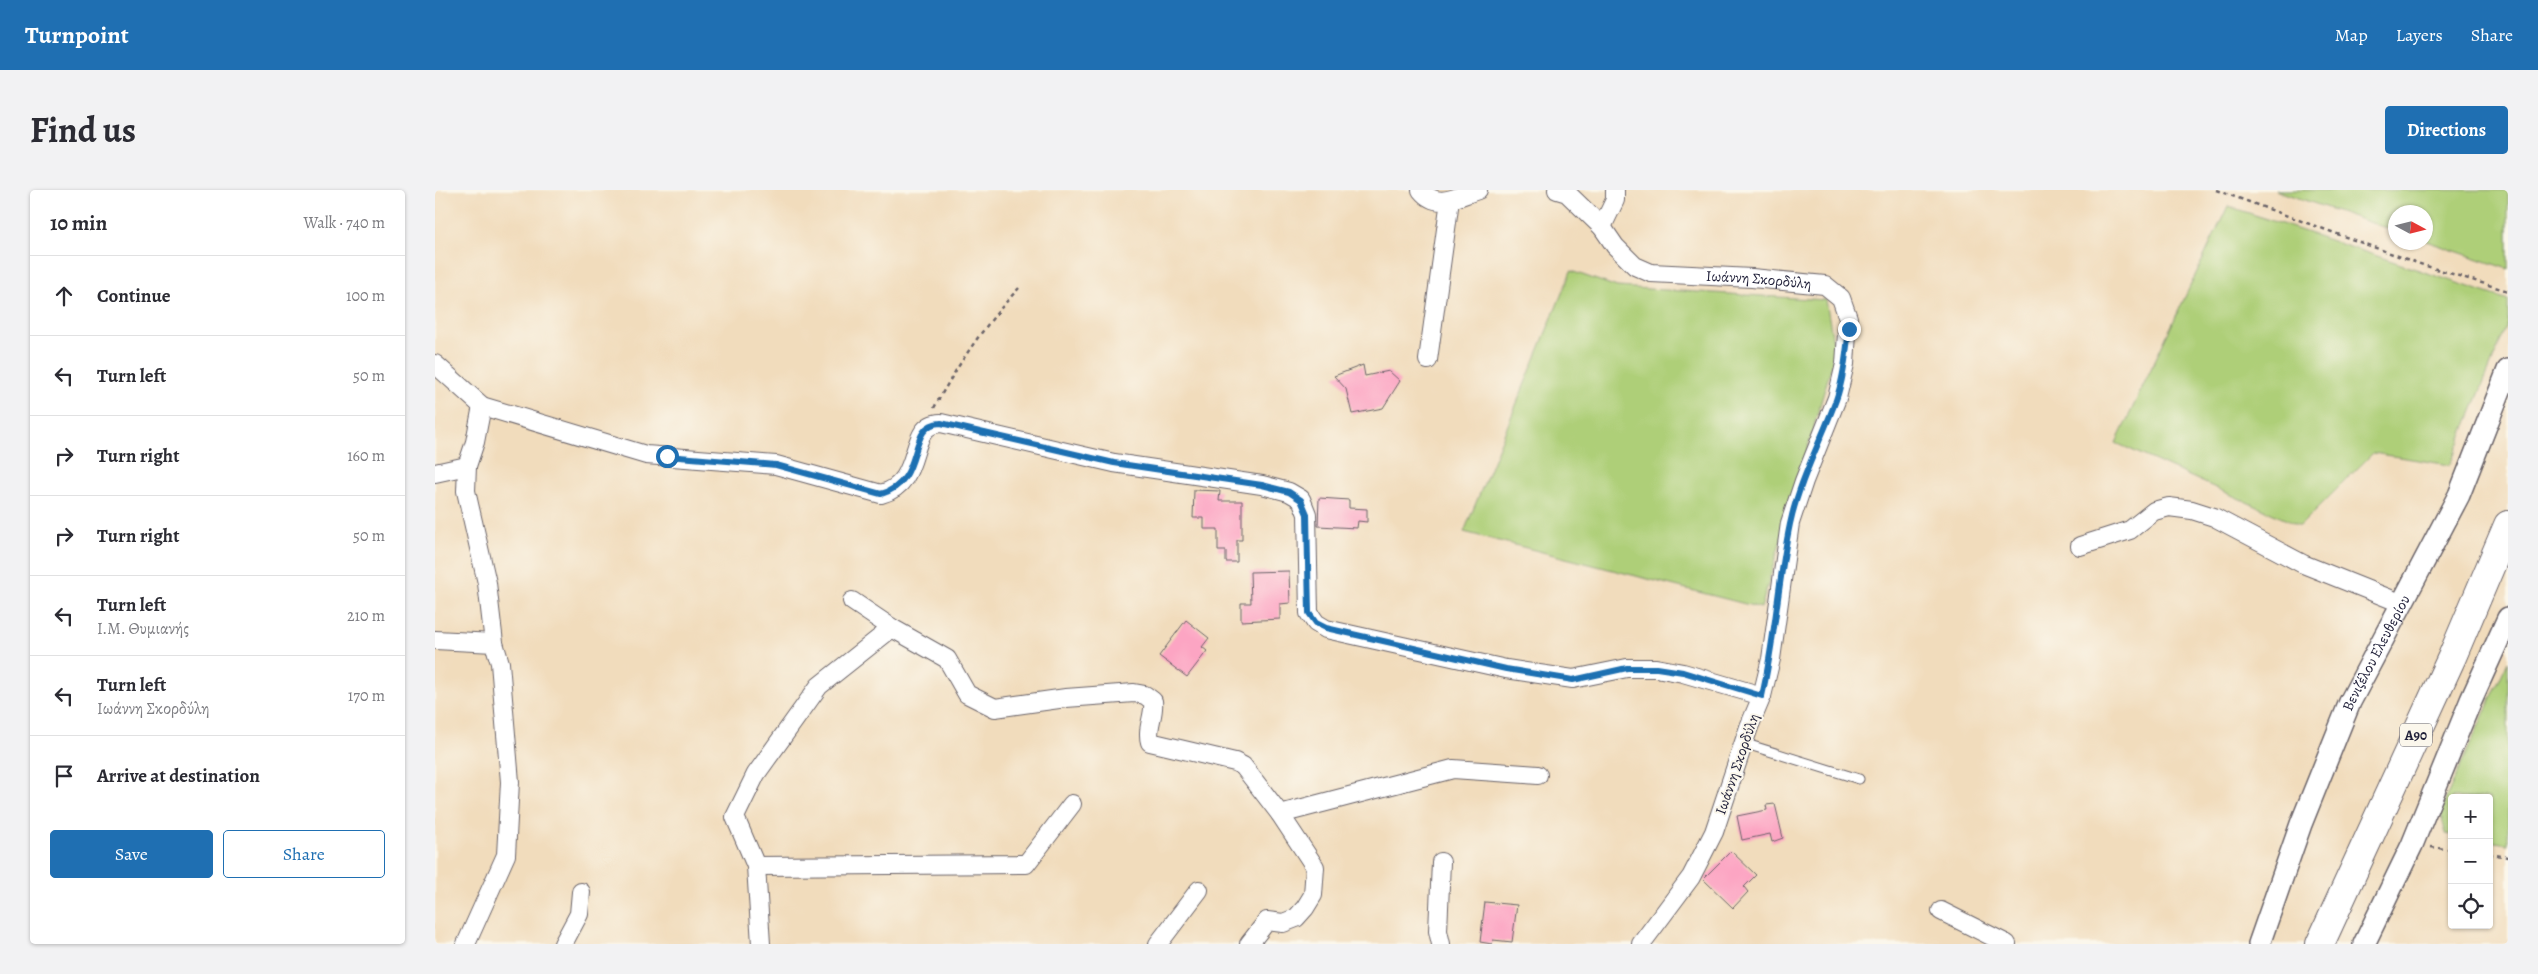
<!DOCTYPE html>
<html lang="en">
<head>
<meta charset="utf-8">
<style>
  :root { --surface:#fff; --page:#f2f2f3; --text:#2b2b33; --muted:#7c7c81; --line:#e1e1e2; --accent:#1f6fb2 }
  body { margin:0; font-family:Alegreya,serif; background:var(--page); color:var(--text) }
  .controls { position:absolute; right:15px; bottom:15px; display:grid; overflow:hidden; border-radius:5px; box-shadow:0 1px 4px #0004 }
  .controls button { width:45px; height:45px; display:grid; place-items:center; padding:0; border:0; border-bottom:1px solid var(--line); background:var(--surface); color:var(--text); font:25px sans-serif }
  .compass { position:absolute; left:1953px; top:15px; width:45px; height:45px; border-radius:50%; background:var(--surface); box-shadow:0 1px 4px #0004; rotate:97deg }
  .stop { position:absolute; width:15px; height:15px; margin:-11px; border:4px solid #1f6fb2; border-radius:50%; background:#fff }
  .stop.end { background:#1f6fb2; border-color:#fff; box-shadow:0 1px 5px #0008 }
  .list { margin:0; padding:0; list-style:none }
  h2 { display:flex; justify-content:space-between; align-items:center; height:65px; margin:0; padding:0 20px; font-size:21px }
  h2 small { font-size:16px; font-weight:400; color:var(--muted) }
  .list li { display:grid; grid-template-columns:32px 1fr auto; gap:15px; align-items:center; box-sizing:border-box; height:80px; padding:0 20px; border-top:1px solid var(--line) }
  .list b { display:block; font-size:19px; white-space:nowrap }
  .list p { margin:0; font-size:16px; white-space:nowrap; color:var(--muted) }
  .list em { font-size:16px; font-style:normal; color:var(--muted) }
  .actions { display:flex; gap:10px; padding:15px 20px }
  .actions a { flex:1; padding:11px 0; border:1px solid var(--accent); border-radius:5px; text-align:center; font-size:18px; color:var(--accent) }
  .actions .main { background:var(--accent); color:#fff }
  .icon { flex:none; width:28px; height:28px; fill:none; stroke:currentColor; stroke-width:2; stroke-linecap:round; stroke-linejoin:round }
  .map { position:relative; flex:none; width:2073px; height:754px; overflow:hidden; border-radius:5px }
  header { display:flex; align-items:center; gap:30px; box-sizing:border-box; height:70px; padding:0 25px; background:var(--accent); color:#fff }
  header strong { font-size:24px }
  nav { display:flex; gap:28px; margin-inline-start:auto; font-size:18px }
  .intro { display:flex; align-items:center; justify-content:space-between; box-sizing:border-box; height:120px; padding:0 30px }
  h1 { margin:0; font-size:35px }
  .button { padding:12px 22px; border-radius:5px; background:var(--accent); color:#fff; font-size:18px; font-weight:700 }
  main { display:flex; gap:30px; padding:0 30px }
  aside { flex:1; background:var(--surface); border-radius:5px; box-shadow:0 1px 4px #0004 }
  .map>svg:first-child { display:block }
</style>
</head>
<body>
<header>
<strong>Turnpoint</strong>
<nav><a>Map</a><a>Layers</a><a>Share</a></nav>
</header>
<div class="intro"><h1>Find us</h1><a class="button">Directions</a></div>
<main>
<aside>
<h2>10 min<small>Walk · 740 m</small></h2>
<ul class="list">
<li><svg class="icon" aria-label="ahead" viewBox="0 0 24 24"><path d="M12 20V5M6 11l6-6 6 6"/></svg><div><b>Continue</b></div><em>100 m</em></li>
<li><svg class="icon" aria-label="left" viewBox="0 0 24 24"><path d="M17 20v-9H6M10 6l-5 5 5 5"/></svg><div><b>Turn left</b></div><em>50 m</em></li>
<li><svg class="icon" aria-label="right" viewBox="0 0 24 24"><path d="M7 20v-9h11M14 6l5 5-5 5"/></svg><div><b>Turn right</b></div><em>160 m</em></li>
<li><svg class="icon" aria-label="right" viewBox="0 0 24 24"><path d="M7 20v-9h11M14 6l5 5-5 5"/></svg><div><b>Turn right</b></div><em>50 m</em></li>
<li><svg class="icon" aria-label="left" viewBox="0 0 24 24"><path d="M17 20v-9H6M10 6l-5 5 5 5"/></svg><div><b>Turn left</b><p>Ι.Μ. Θυμιανής</p></div><em>210 m</em></li>
<li><svg class="icon" aria-label="left" viewBox="0 0 24 24"><path d="M17 20v-9H6M10 6l-5 5 5 5"/></svg><div><b>Turn left</b><p>Ιωάννη Σκορδύλη</p></div><em>170 m</em></li>
<li><svg class="icon" aria-label="arrive" viewBox="0 0 24 24"><path d="M6 21V4h12l-3 4 3 4H6"/></svg><div><b>Arrive at destination</b></div></li>
</ul>
<div class="actions"><a class="main">Save</a><a>Share</a></div>
</aside>
<div class="map">
<svg width="2073" height="754" viewBox="0 0 2073 754">
  <rect width="100%" height="100%" fill="#fbf7ec"/>
  <filter id="ink" filterUnits="userSpaceOnUse"><feTurbulence type="fractalNoise" baseFrequency=".02" numOctaves="2"/><feDisplacementMap in="SourceGraphic" scale="10" xChannelSelector="R" yChannelSelector="G"/><feConvolveMatrix kernelMatrix="1 2 1 2 8 2 1 2 1" color-interpolation-filters="sRGB"/></filter>
  <filter id="wash" filterUnits="userSpaceOnUse"><feTurbulence type="fractalNoise" baseFrequency=".0096" numOctaves="4" result="noise"/><feDisplacementMap in="SourceGraphic" scale="20" xChannelSelector="R" yChannelSelector="G"/><feGaussianBlur stdDeviation="1.12" result="paint"/><feColorMatrix in="noise" values="0 0 0 0 0 0 0 0 0 0 0 0 0 0 0 0 0 1.4 0 .05"/><feComposite in="paint" operator="in"/></filter>
  <g filter="url(#wash)">
    <rect width="100%" height="100%" fill="#f1dcbc"/>
    <!-- green -->
    <g fill="#aecf78" stroke="#68785a">
      <polygon points="1840,0 2073,0 2073,79 1991,51 1990,22 1960,22 1960,41"/>
      <polygon points="1793,16 2073,110 2073,133 2015,275 1938,263 1865,336 1681,253"/>
      <polygon points="1136,81 1182,97 1391,110 1400,164 1326,418 1029,342"/>
      <polygon points="2073,471 2073,654 2054,651 2054,608 2017,608 2017,645 2011,644 2005,621"/>
    </g>
    <g id="blocks">
      <!-- building -->
      <g fill="#fca5c3">
        <polygon points="928,175 930,186 954,181 965,191 948,218 917,224 911,199 899,186"/>
        <polygon points="759,300 785,301 784,311 807,311 807,350 802,350 802,372 791,372 791,361 783,361 783,339 769,339 769,328 758,328"/>
        <polygon points="884,308 914,310 914,318 932,319 932,332 923,331 922,338 883,336"/>
        <polygon points="854,381 855,413 845,414 845,429 806,431 806,413 816,413 815,382"/>
        <polygon points="751,430 774,448 767,457 772,461 752,487 724,466"/>
        <polygon points="1340,614 1348,648 1337,652 1335,644 1307,650 1302,626 1332,620 1331,615"/>
        <polygon points="1296,661 1321,685 1309,697 1313,702 1298,718 1268,689"/>
        <polygon points="1050,712 1082,715 1077,752 1058,750 1057,754 1045,752"/>
      </g>
    </g>
  </g>
  <g filter="url(#ink)">
    <use href="#blocks" fill-opacity="0" stroke="#6a6368" stroke-width="1"/>
    <g fill="none" stroke-linecap="round" stroke-linejoin="round">
      <defs>
        <polyline id="service" points="1308,553 1424,589"/>
        <g id="minor">
          <path d="M986,0C1003,21 1022,6 1043,0"/>
          <path id="s1" d="M1122,0L1132,3L1167,37L1180,56L1200,76L1216,83L1317,88L1390,95L1406,108L1413,128L1410,174L1402,208L1369,291L1355,333L1336,469L1327,506L1314,537L1279,642L1256,687L1206,754"/>
          <polyline points="1167,37 1180,10 1180,0"/>
          <polyline points="993,170 1015,10"/>
          <polyline points="0,174 47,216"/>
          <polyline points="0,283 32,276"/>
          <polyline points="1645,356 1695,340 1719,321 1734,317 1757,320 1779,327 1868,374 1968,414"/>
          <path d="M457,438L512,469L532,504L560,518L631,508L699,503L710,505L718,511C720,525 711,538 715,552L800,572L808,576L845,624L880,677L878,705L870,718L861,728L848,733L832,731L814,754"/>
          <polyline points="0,450 59,453"/>
          <polyline points="845,624 1018,579 1103,585"/>
          <polyline points="1006,672 1003,741 1006,754"/>
          <polyline points="321,676 591,674 637,614"/>
          <polyline points="1506,721 1572,754"/>
          <path d="M31,754L71,665L75,592L65,473L59,453L52,393L31,301L32,276L40,252L47,216L211,265L341,275L446,304C491,292 470,234 506,233L679,273L827,295L854,302L866,309L872,324L874,423L881,433L891,439L1071,479L1138,489L1192,478H1221L1248,483L1327,506"/>
          <polyline points="128,754 144,724 146,702"/>
          <polyline points="326,754 321,676 300,627 321,584 384,496 457,438 417,411"/>
          <polyline points="723,754 764,700"/>
        </g>
        <g id="tertiary">
          <path id="s2" d="M1824,754L1866,634L1915,512L2024,305L2073,180"/>
          <polyline points="1929,754 1977,655 2036,510 2073,428"/>
        </g>
        <polyline id="trunk" points="1885,754 2017,467 2073,335"/>
      </defs>
      <!-- service casing -->
      <use href="#service" stroke="#6a6368" stroke-width="11"/>
      <!-- minor casing -->
      <use href="#minor" stroke="#6a6368" stroke-width="20"/>
      <!-- tertiary casing -->
      <use href="#tertiary" stroke="#6a6368" stroke-width="24"/>
      <!-- trunk casing -->
      <use href="#trunk" stroke="#6a6368" stroke-width="30"/>
      <!-- path -->
      <g stroke="#6a6368" stroke-width="2.5" stroke-dasharray="4 4" stroke-linecap="butt">
        <polyline points="1781,0 1988,75 2073,101"/>
        <path d="M499,218C523,174 550,134 584,98"/>
        <polyline points="1996,657 2017,660"/>
        <polyline points="2054,664 2073,667"/>
      </g>
      <!-- service -->
      <use href="#service" stroke="#fff" stroke-width="9"/>
      <!-- minor -->
      <use href="#minor" stroke="#fff" stroke-width="18"/>
      <!-- tertiary -->
      <use href="#tertiary" stroke="#fff" stroke-width="21"/>
      <!-- trunk -->
      <use href="#trunk" stroke="#fff" stroke-width="28"/>
    </g>
  </g>
  <g fill="none" stroke-linecap="round" stroke-linejoin="round" filter="url(#ink)">
    <!-- route -->
    <path stroke="#1f6fb2" stroke-width="6" d="M232,266L341,275L446,304C492,291 470,234 506,233L679,273L827,295L854,302L866,310L872,324L874,423L881,433L891,438L1071,479L1138,490L1192,478H1222L1248,482L1327,506C1340,450 1343,391 1355,334C1364,291 1386,251 1401,210C1409,188 1411,163 1414,139"/>
  </g>
  <g text-anchor="middle" dominant-baseline="central" stroke-width="4" stroke-linejoin="round" paint-order="stroke">
    <!-- shield labels -->
    <rect fill="#fbf7ec" stroke="#636270" stroke-width="1" x="1965" y="533.5" width="32" height="23" rx="4"/>
    <g font-size="14" font-weight="bold" fill="#22223b">
      <text x="1981" y="545">Α90</text>
    </g>
    <!-- street labels -->
    <g font-size="15" fill="#22223b" stroke="#fbf7ec">
      <text stroke="none"><textPath href="#s1" startOffset="236">Ιωάννη Σκορδύλη</textPath></text>
      <text stroke="none"><textPath href="#s2" startOffset="314">Βενιζέλου Ελευθερίου</textPath></text>
      <text transform="translate(1302 574) rotate(-71)">Ιωάννη Σκορδύλη</text>
    </g>
  </g>
</svg>
<div class="controls">
<button>+</button>
<button>−</button>
<button><svg class="icon" aria-label="locate" viewBox="0 0 24 24"><circle cx="12" cy="12" r="6"/><path d="M12 2v4M12 18v4M2 12h4M18 12h4"/></svg></button>
</div>
<svg class="compass" viewBox="-18 -18 36 36"><path d="M0-13l5 13h-10z" fill="#e53935"/><path d="M0 13l5-13h-10z" fill="#7c7c81"/></svg>
<div class="stop" style="left:232px;top:266px"></div>
<div class="stop end" style="left:1414px;top:139px"></div>
</div>
</main>
</body>
</html>
